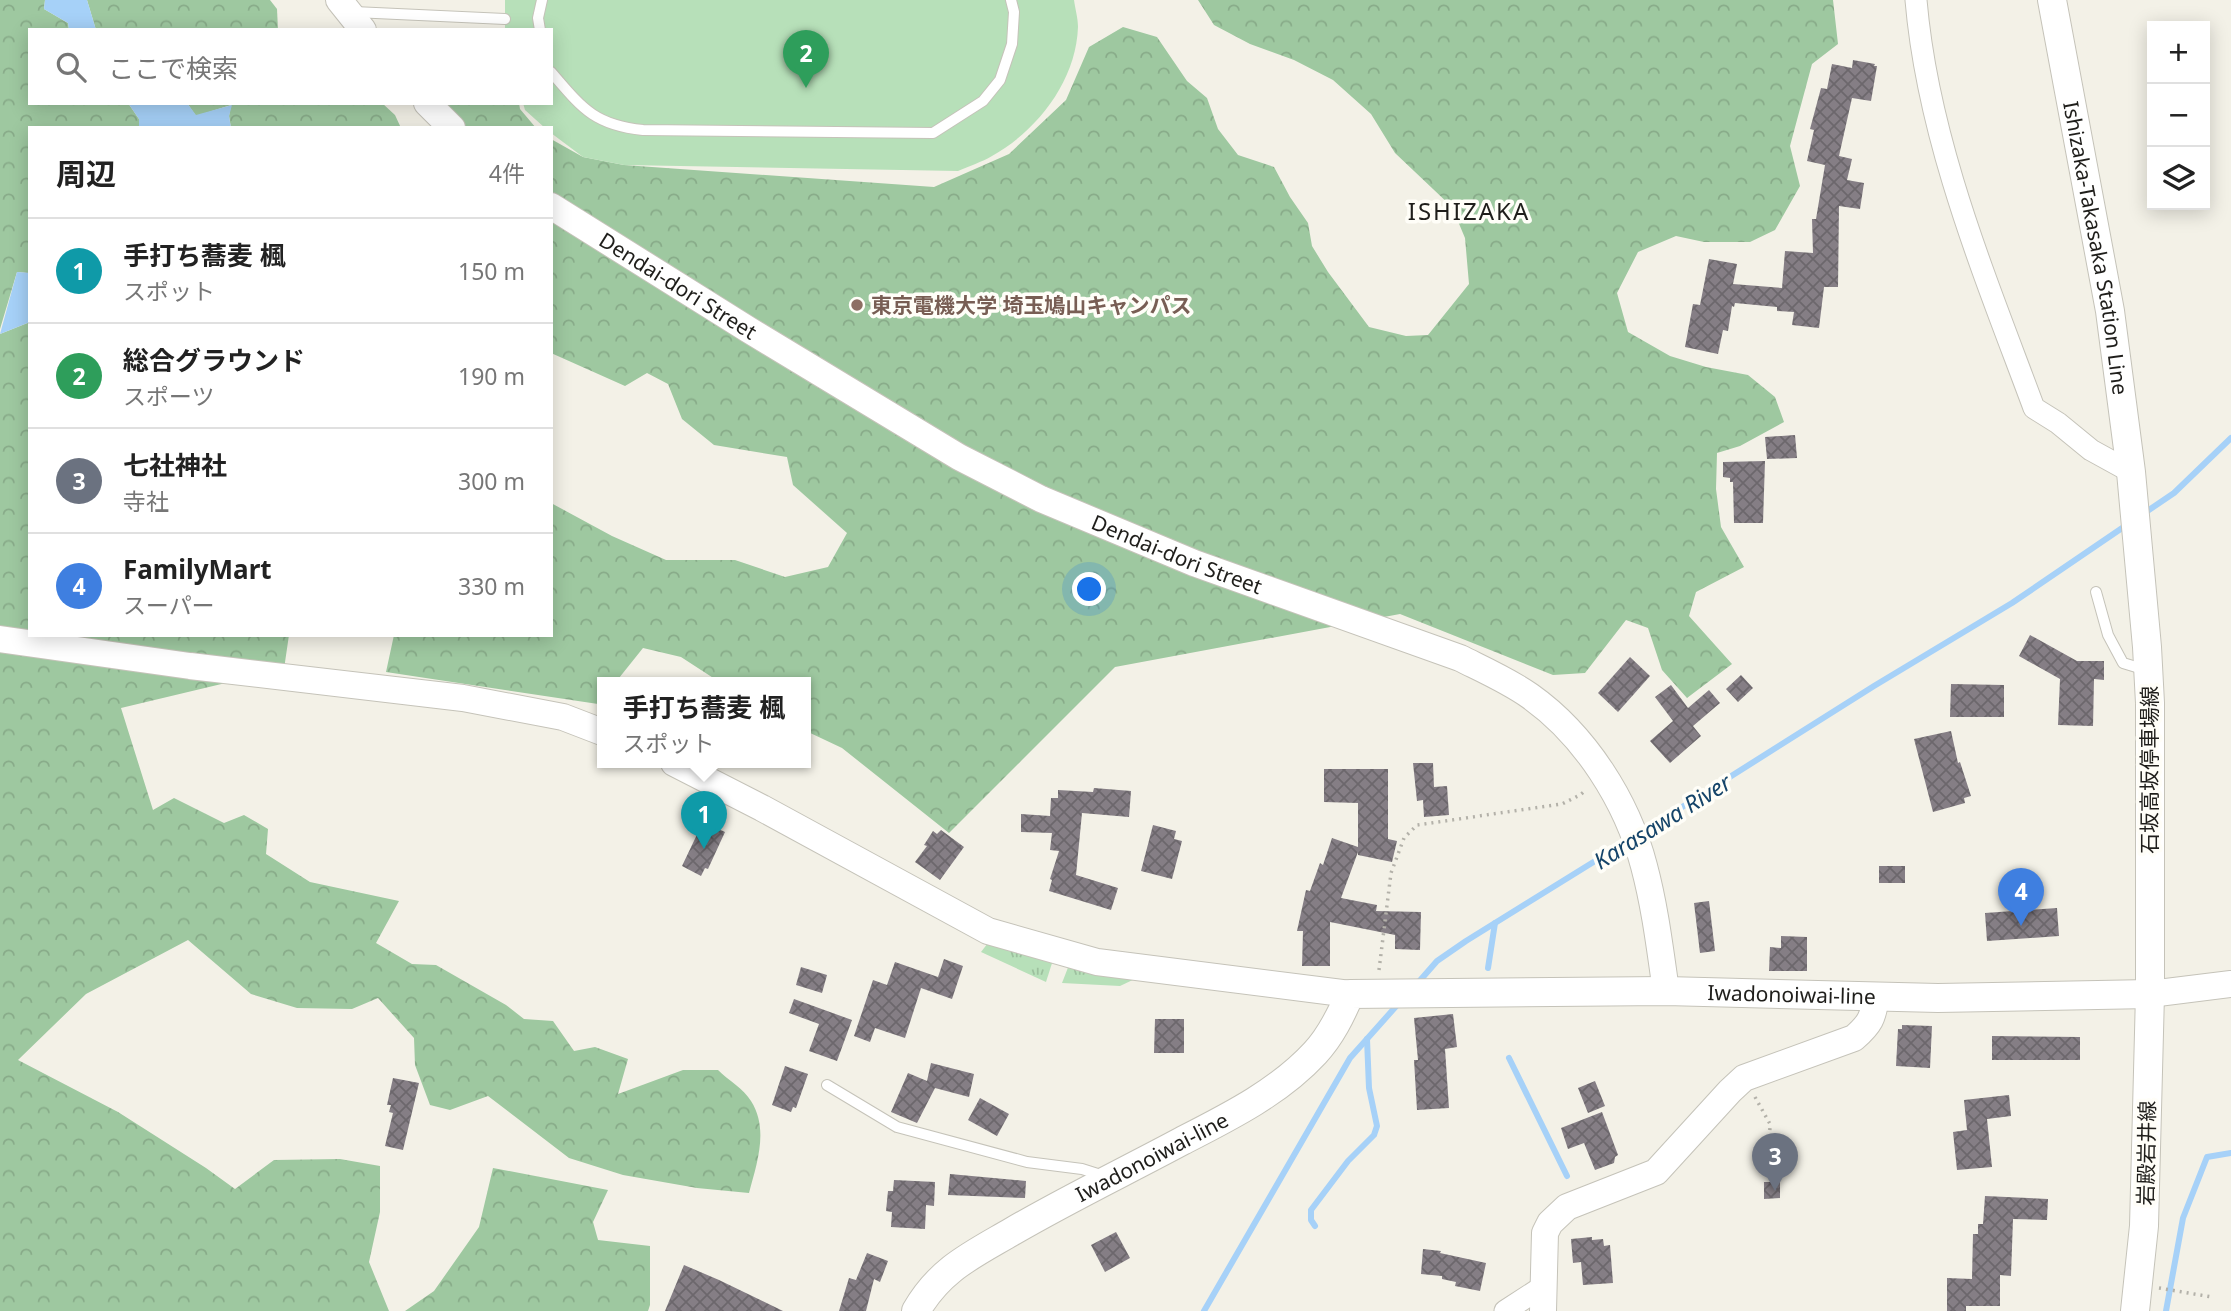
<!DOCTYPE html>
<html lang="ja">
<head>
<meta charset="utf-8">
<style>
  :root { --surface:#fff; --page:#f6f6f6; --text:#222; --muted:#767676; --line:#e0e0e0; --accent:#0b8043 }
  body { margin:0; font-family:"Noto Sans","Noto Sans JP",sans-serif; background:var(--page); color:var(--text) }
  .controls { position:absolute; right:21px; top:21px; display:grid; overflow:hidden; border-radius:0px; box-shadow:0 4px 18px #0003 }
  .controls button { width:63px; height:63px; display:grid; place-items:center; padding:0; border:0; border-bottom:2px solid var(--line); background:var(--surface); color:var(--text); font:35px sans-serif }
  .you { position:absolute; left:1090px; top:590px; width:24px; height:24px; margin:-18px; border:5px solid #fff; border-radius:50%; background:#1a73e8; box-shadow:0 0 0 10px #1a73e833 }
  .badge { display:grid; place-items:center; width:46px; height:46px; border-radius:50%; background:var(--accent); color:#fff; font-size:23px; font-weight:700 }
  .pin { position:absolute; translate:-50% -58px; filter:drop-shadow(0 2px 4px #0008) }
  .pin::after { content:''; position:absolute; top:37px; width:24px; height:21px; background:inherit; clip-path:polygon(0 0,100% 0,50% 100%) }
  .popup { position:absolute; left:597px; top:677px; width:214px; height:91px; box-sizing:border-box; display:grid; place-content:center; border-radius:0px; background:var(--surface); filter:drop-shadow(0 2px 5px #0005); font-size:23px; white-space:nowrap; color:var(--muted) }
  .popup b { font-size:26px; color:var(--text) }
  .popup::after { content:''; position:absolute; left:50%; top:100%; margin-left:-14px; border:14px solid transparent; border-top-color:var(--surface) }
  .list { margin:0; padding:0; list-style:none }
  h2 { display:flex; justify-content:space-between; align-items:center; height:91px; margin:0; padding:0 28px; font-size:30px }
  h2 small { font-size:23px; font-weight:400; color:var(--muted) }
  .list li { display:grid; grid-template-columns:46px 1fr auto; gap:21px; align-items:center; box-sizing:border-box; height:105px; padding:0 28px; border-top:2px solid var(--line) }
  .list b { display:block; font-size:26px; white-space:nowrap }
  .list p { margin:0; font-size:23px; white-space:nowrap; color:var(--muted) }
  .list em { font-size:23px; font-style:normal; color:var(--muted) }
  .icon { flex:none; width:38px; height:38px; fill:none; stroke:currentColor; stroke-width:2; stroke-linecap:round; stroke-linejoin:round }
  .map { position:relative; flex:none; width:2231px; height:1311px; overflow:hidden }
  .search { position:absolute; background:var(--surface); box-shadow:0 4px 18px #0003; left:28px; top:28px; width:525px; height:77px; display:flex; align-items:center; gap:18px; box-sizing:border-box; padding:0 24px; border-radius:0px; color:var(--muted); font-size:26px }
  .panel { position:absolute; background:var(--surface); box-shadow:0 4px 18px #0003; left:28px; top:126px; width:525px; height:511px; border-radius:0px }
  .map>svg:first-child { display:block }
</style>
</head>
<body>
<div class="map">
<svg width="2231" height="1311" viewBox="0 0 2231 1311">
  <defs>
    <pattern id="grass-tufts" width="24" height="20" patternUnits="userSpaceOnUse" patternTransform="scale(1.75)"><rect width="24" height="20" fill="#b7e0b9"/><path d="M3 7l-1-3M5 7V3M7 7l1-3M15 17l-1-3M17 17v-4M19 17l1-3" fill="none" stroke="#9dc09e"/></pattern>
    <pattern id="forest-crowns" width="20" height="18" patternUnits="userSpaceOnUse" patternTransform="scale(1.75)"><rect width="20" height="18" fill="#9ec8a0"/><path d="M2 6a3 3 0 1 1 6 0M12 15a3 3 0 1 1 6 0" fill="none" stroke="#88ab89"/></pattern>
    <pattern id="building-cross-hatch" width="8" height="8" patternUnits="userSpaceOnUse" patternTransform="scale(1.75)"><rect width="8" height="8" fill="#857e85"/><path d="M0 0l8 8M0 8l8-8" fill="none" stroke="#6c676c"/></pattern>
  </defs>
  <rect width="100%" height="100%" fill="#f3f1e7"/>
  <!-- grass -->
  <g fill="url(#grass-tufts)">
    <polygon points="991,939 1053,960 1046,982 981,952"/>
    <polygon points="1069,965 1139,977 1120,986 1062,983"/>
  </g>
  <!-- forest -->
  <g fill="url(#forest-crowns)">
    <polygon points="0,0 45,0 44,9 68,23 69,30 30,30 30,103 128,103 139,119 139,128 30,128 30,273 17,272 0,329"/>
    <polygon points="87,0 270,0 277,9 278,30 96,30"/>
    <polygon points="1198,0 1833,0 1838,44 1812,64 1790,146 1800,186 1775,230 1750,242 1704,242 1676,236 1638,252 1617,293 1628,332 1670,356 1706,367 1748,375 1775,397 1784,422 1740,446 1717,453 1716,489 1721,527 1744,567 1696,592 1689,616 1732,664 1687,698 1662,670 1648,628 1626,620 1585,673 1553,675 1400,614 1115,667 949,833 842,748 806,731 806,683 721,683 681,657 643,648 615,683 602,683 602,698 598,704 386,672 394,635 551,635 551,503 612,536 666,560 735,560 785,577 828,567 847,533 793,485 787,457 714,445 682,419 668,384 647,373 625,386 551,353 551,139 583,157 624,165 934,187 1009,154 1066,100 1089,47 1123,27 1157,37 1187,81 1207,98 1218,129 1238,155 1274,167 1290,197 1308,223 1312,246 1328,272 1369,327 1406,336 1428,335 1469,284 1465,238 1452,207 1395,153 1371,114 1333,80 1294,60 1250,44 1214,25"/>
    <polygon points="187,103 382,103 395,115 401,128 231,128 229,116 231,105 196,116"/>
    <polygon points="446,103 519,103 520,109 536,128 440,128"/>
    <path d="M30,322V635H289L284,669L121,708L153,810L174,798L224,823L244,815L268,829L266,854L310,882L399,901L376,943L412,964L436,965L506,1005L524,1019L553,1021L574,1051L595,1047L628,1059L618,1094L683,1070H718C728,1080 744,1089 751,1101C769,1129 757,1163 749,1193L697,1188L623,1175L569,1158L488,1096L450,1110L430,1105L415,1065L414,1038L378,998L352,1009L297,1008L251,994L188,940L86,994L18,1060L118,1112L206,1168L235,1189L274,1160L340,1159L380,1166V1212L369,1262L389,1311H0V334Z"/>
    <polygon points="493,1168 608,1190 593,1222 598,1240 650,1246 650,1305 648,1311 405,1311 434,1291 479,1227"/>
  </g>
  <!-- pitch -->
  <path fill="#b7e0b9" d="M505,0H1074C1075,8 1078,18 1078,27C1076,81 1038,130 992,156C982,162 969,166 958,171L624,165L583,157L551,133V128H545L525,110L523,103H551V30H505Z"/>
  <!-- water -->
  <g fill="#a6d1f8">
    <polygon points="45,0 87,0 96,30 69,30 68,23 44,9"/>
    <polygon points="128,103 187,103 196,115 232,105 229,116 231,128 139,128 139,119"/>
    <polygon points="17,272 30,273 30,322 0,334"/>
  </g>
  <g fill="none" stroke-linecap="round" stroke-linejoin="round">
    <!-- stream -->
    <g stroke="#a6d1f8" stroke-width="6">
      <polyline points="2143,514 2174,493 2231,438"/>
      <polyline points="1641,833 1874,686 2012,603 2128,524"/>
      <polyline points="1488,968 1495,923"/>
      <polyline points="1416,985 1437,961 1466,941 1629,840"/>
      <polyline points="1509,1058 1567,1176"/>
      <polyline points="1315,1226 1311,1220 1311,1210 1348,1161 1374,1135 1377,1126 1369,1088 1367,1039"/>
      <polyline points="1204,1311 1350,1058 1399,1003"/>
      <polyline points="2166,1311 2183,1218 2207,1157 2231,1153"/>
    </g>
  </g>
  <!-- building -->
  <g fill="url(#building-cross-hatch)">
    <polygon points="1853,60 1875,64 1874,66 1877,66 1871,101 1852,98 1839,156 1852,159 1847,180 1864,183 1860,209 1839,206 1838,287 1824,287 1819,328 1792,325 1794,312 1777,311 1777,307 1735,303 1734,307 1732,306 1728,331 1723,330 1718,354 1685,347 1693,304 1700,305 1709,259 1737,264 1733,284 1782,288 1785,251 1813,253 1812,219 1816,219 1825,165 1807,161 1814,130 1810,129 1821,88 1827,89 1832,64 1852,68"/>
    <polygon points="1795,435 1797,458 1767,459 1765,437"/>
    <polygon points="1765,461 1763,523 1734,523 1733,482 1730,482 1730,478 1723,477 1723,462"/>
    <polygon points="2030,635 2077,661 2104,661 2104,680 2094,679 2093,726 2058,725 2060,679 2019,656"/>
    <polygon points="1630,657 1650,676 1618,712 1598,693"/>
    <polygon points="1741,675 1753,688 1738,702 1726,689"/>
    <polygon points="1951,684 2004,685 2004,717 1950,717"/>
    <polygon points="1671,685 1688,708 1709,690 1720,703 1693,726 1701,736 1670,763 1650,741 1673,721 1655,697"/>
    <polygon points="1951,731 1958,763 1960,762 1971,796 1964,798 1965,803 1933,812 1914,739"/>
    <polygon points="1413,763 1433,763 1434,787 1447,786 1449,815 1424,817 1423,800 1417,801"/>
    <polygon points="1324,769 1388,769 1388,839 1397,841 1392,862 1358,855 1358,852 1341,898 1377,905 1376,911 1421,912 1420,950 1395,949 1395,935 1330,922 1330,966 1302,966 1303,931 1297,931 1306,890 1310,891 1320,863 1323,865 1332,838 1358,847 1358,803 1324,802"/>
    <polygon points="1094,788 1131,791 1129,817 1082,813 1076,875 1118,888 1111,910 1049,891 1052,880 1050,879 1059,851 1050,850 1052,833 1021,832 1021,814 1050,816 1051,798 1058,798 1058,790 1093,792"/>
    <polygon points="703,822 725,832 708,869 705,868 701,876 682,866"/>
    <polygon points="1153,825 1176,831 1174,839 1182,841 1172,879 1141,871"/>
    <polygon points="941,830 964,847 940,880 915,862 927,846 924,845 933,831 937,834"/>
    <rect x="1879" y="866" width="26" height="17"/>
    <polygon points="1709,901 1715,951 1700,953 1694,903"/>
    <polygon points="2057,908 2059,936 1987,941 1985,913"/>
    <polygon points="1781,936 1807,937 1807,971 1769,971 1770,947 1781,948"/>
    <polygon points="944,959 963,966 952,999 921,988 905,1038 875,1028 870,1042 854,1036 873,980 887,985 895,962 938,977"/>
    <polygon points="801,967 827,975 822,993 796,985"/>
    <polygon points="794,999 852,1020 837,1061 809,1051 819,1024 789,1013"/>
    <polygon points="1453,1014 1457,1047 1445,1049 1449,1108 1417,1110 1414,1060 1418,1060 1414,1018"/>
    <polygon points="1155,1019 1184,1019 1184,1053 1154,1053"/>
    <polygon points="1902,1025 1932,1026 1930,1068 1896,1066 1898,1029 1902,1029"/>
    <polygon points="1992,1036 2080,1037 2080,1060 1992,1060"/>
    <polygon points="931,1063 974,1074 969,1097 935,1088 917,1123 891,1112 908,1073 927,1081"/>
    <polygon points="785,1066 808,1074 796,1108 793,1107 791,1112 772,1105"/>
    <polygon points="393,1078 419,1083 403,1150 385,1146 393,1113 389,1112 391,1105 387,1105"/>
    <polygon points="1595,1081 1605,1106 1588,1113 1578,1088"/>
    <polygon points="2009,1095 2011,1116 1987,1119 1992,1167 1957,1170 1953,1132 1967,1130 1964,1100"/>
    <polygon points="980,1098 1009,1114 997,1136 968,1120"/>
    <polygon points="1602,1112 1618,1155 1615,1157 1614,1163 1595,1170 1584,1143 1568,1149 1561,1128"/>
    <polygon points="950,1174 1026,1181 1025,1198 948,1195"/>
    <polygon points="894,1180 935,1182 934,1206 926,1205 925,1229 891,1227 892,1212 886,1211 888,1191 893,1191"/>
    <polygon points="1764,1182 1780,1182 1780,1198 1764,1199"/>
    <polygon points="1985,1196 2048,1199 2047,1220 2013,1219 2011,1276 2000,1275 2000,1306 1966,1306 1966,1311 1947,1311 1947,1278 1972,1279 1973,1234 1978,1234 1978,1224 1983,1224"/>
    <polygon points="1116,1232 1130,1258 1105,1272 1091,1245"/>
    <polygon points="1592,1237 1592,1240 1603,1239 1604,1246 1610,1245 1613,1283 1583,1285 1581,1262 1573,1263 1571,1239"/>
    <polygon points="1423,1249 1441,1251 1440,1253 1486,1263 1480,1291 1455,1286 1456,1282 1442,1279 1442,1276 1421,1274"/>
    <polygon points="867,1253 888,1261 880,1282 874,1279 866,1311 839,1311 849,1278 856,1280"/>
    <polygon points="684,1265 719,1280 783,1311 665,1311"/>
  </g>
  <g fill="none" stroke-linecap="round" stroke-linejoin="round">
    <defs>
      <g id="service">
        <polyline points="354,12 505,19"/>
        <polyline points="540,30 538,18 542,0"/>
        <path d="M551,72C582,108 594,125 643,130L933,133L983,101L1000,80L1012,44L1014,12L1011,0"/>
        <polyline points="2096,592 2108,635 2123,663 2146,670"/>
        <polyline points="827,1085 897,1127 1027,1162 1082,1169 1104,1176"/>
      </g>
      <g id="minor">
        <path d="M1916,0C1928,141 1985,276 2034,408L2058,423L2091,450L2131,472"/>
        <polyline points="1505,1311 1542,1287"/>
      </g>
      <g id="tertiary">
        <polyline points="339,0 363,30"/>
        <polyline points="427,103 452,128"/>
        <path id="s1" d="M551,206L749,330L959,457L1041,499L1194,563L1460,658C1484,670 1509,681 1530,696C1585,735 1627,801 1644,866C1655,907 1660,949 1666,991"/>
        <polyline points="0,639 190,666 463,698 563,717 602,732"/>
        <polyline points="674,763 762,808 988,931 1097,962 1350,994"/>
        <polyline points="2150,994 2231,984"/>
        <path d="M1543,1311L1545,1233L1550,1223L1567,1207L1656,1172L1730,1091L1744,1078L1854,1038C1870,1024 1873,1018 1876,997"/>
      </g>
      <g id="secondary">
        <path id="s2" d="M2052,0L2110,311L2131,472L2147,647L2150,703V994L2144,1226L2135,1311"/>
        <path id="s3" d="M916,1311C940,1269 972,1255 1013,1231C1068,1199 1126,1171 1182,1141C1229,1117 1279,1092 1315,1053C1331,1036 1341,1015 1350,994L1666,991L1938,998L2150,994"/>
      </g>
    </defs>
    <!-- service casing -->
    <use href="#service" stroke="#c5c3b9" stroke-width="12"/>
    <!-- minor casing -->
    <use href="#minor" stroke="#c5c3b9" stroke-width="23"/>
    <!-- tertiary casing -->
    <use href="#tertiary" stroke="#c5c3b9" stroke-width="28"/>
    <!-- secondary casing -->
    <use href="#secondary" stroke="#c5c3b9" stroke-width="30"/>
    <!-- path -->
    <g stroke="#b3b1a9" stroke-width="3.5" stroke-dasharray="2 5" stroke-linecap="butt">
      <polyline points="1379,970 1391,873 1404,838 1417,825 1562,804 1580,795 1586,790"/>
      <polyline points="1755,1097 1770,1124 1769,1165"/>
      <polyline points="2159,1288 2212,1297"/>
    </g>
    <!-- service -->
    <use href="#service" stroke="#fff" stroke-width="10"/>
    <!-- minor -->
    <use href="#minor" stroke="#fff" stroke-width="21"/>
    <!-- tertiary -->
    <use href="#tertiary" stroke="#fff" stroke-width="26"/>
    <!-- secondary -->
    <use href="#secondary" stroke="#fff" stroke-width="28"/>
  </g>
  <!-- markers -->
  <circle fill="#8d6e63" stroke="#fffef8" stroke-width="2.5" cx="857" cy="305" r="7"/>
  <g text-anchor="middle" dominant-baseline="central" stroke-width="7" stroke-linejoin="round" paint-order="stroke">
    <!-- street labels -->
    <g font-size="21" fill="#1f1e1b" stroke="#fffef8">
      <text stroke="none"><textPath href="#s2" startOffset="252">Ishizaka-Takasaka Station Line</textPath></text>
      <text stroke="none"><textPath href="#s1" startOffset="150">Dendai-dori Street</textPath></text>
      <text stroke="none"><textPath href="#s1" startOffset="718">Dendai-dori Street</textPath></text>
      <text transform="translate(2149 770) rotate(-90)">石坂高坂停車場線</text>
      <text stroke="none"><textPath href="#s3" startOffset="990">Iwadonoiwai-line</textPath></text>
      <text transform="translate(2146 1153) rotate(-89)">岩殿岩井線</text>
      <text stroke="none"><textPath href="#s3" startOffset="285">Iwadonoiwai-line</textPath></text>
    </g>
    <!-- education labels -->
    <g font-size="21" font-weight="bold" fill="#785e54" stroke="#fffef8" text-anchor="start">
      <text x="871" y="305">東京電機大学 埼玉鳩山キャンパス</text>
    </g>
    <!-- water labels -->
    <g font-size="23" font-style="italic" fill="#154469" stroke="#fffef8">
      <text transform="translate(1662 821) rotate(-32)">Karasawa River</text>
    </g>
    <!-- quarter labels -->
    <g font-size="24" letter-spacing="2" fill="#1f1e1b" stroke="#fffef8">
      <text x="1469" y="210">ISHIZAKA</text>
    </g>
  </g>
</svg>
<div class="controls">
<button>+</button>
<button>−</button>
<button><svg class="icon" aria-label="layers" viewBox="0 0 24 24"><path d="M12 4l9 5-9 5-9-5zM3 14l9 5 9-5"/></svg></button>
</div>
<div class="you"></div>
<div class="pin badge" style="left:704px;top:849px;background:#0f9aa8">1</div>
<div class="popup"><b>手打ち蕎麦 楓</b>スポット</div>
<div class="pin badge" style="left:806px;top:88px;background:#2e9e5b">2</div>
<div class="pin badge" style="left:1775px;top:1191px;background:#6b7280">3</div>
<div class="pin badge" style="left:2021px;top:926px;background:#3f7fe0">4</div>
<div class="search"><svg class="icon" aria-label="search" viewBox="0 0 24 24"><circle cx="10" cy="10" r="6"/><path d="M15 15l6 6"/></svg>ここで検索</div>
<section class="panel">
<h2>周辺<small>4件</small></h2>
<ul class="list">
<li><span class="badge" style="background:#0f9aa8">1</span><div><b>手打ち蕎麦 楓</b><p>スポット</p></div><em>150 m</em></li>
<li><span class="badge" style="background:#2e9e5b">2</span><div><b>総合グラウンド</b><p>スポーツ</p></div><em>190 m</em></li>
<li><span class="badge" style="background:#6b7280">3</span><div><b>七社神社</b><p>寺社</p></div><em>300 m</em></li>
<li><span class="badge" style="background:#3f7fe0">4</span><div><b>FamilyMart</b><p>スーパー</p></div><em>330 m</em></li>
</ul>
</section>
</div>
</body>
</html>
